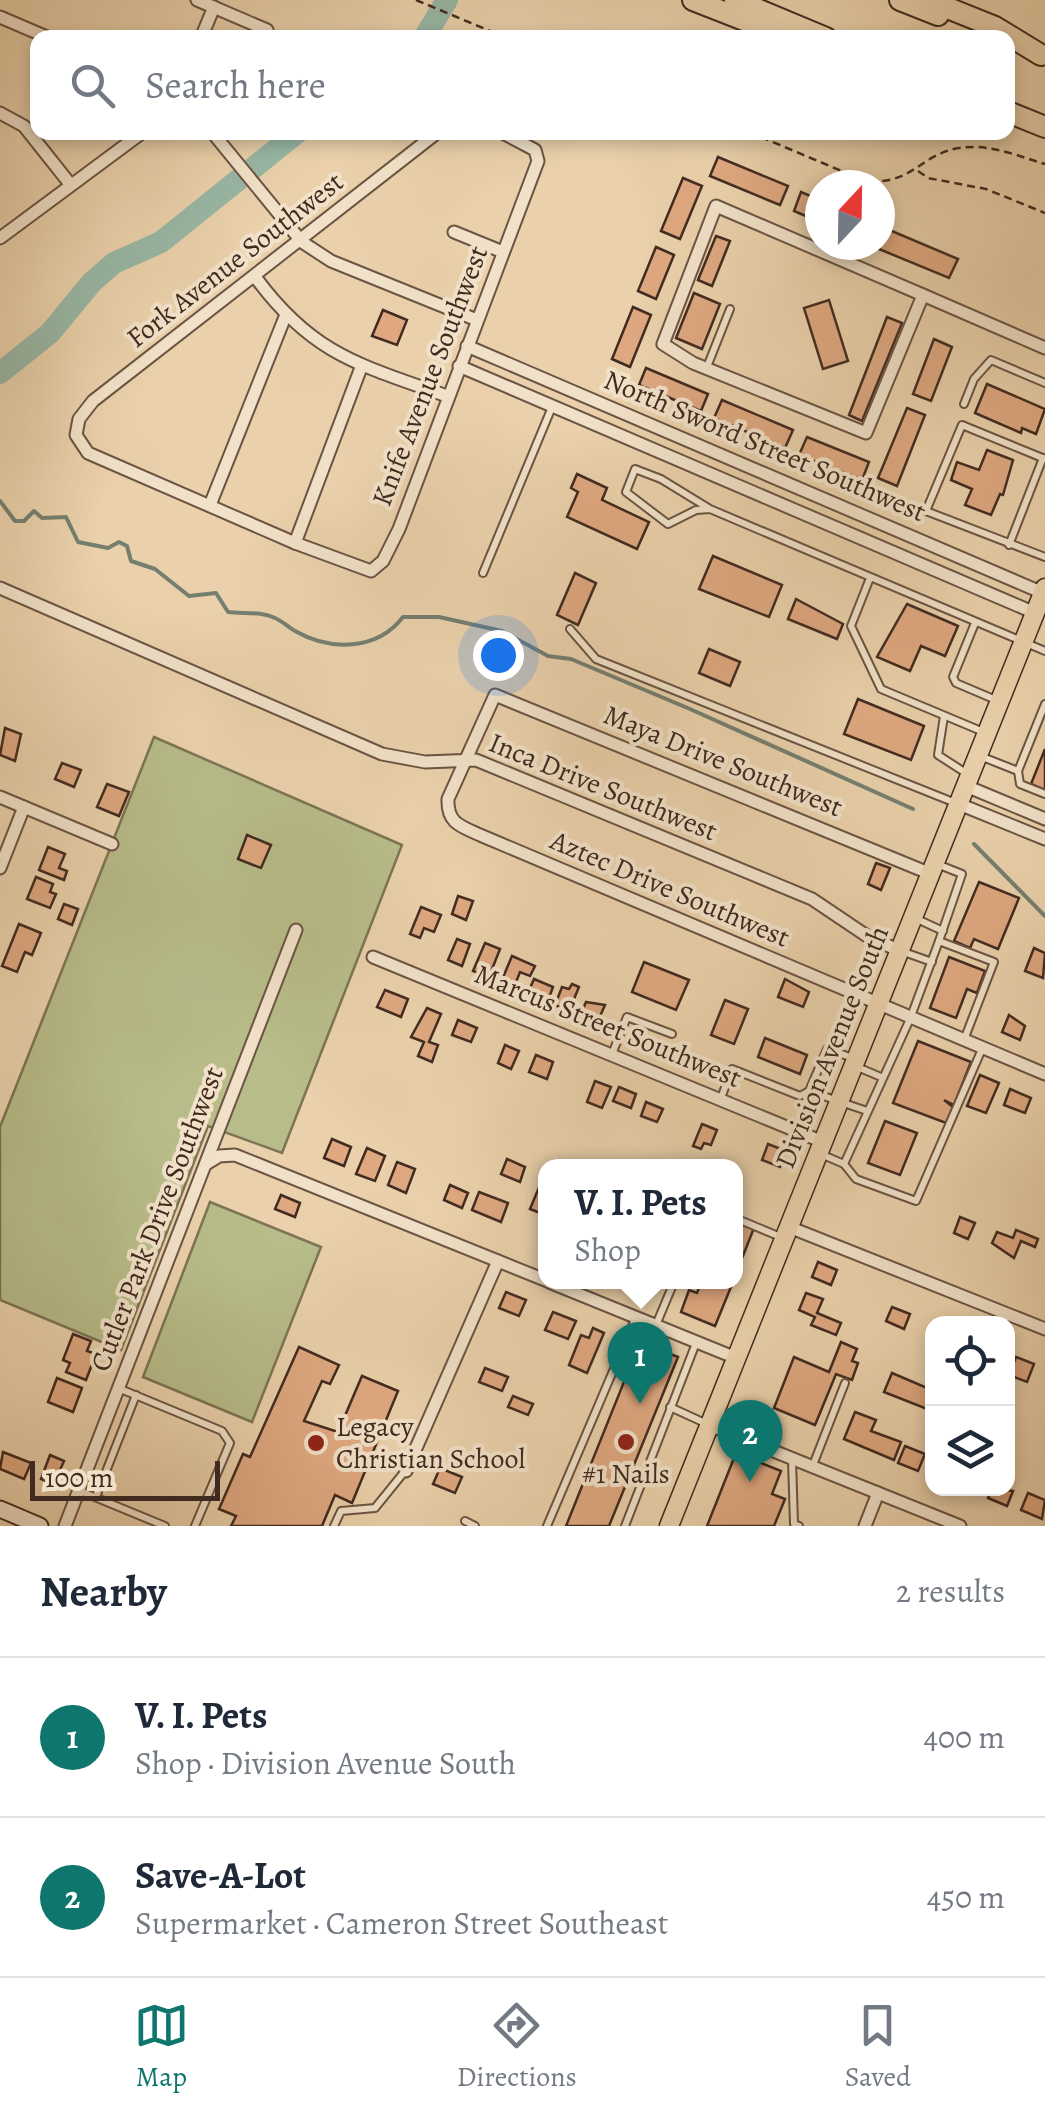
<!DOCTYPE html>
<html lang="en">
<head>
<meta charset="utf-8">
<style>
  :root { --surface:#fff; --page:#f2f2f3; --text:#1f2937; --muted:#747a83; --line:#e0e1e3; --accent:#0f766e }
  body { margin:0; font-family:Alegreya,serif; background:var(--page); color:var(--text) }
  .controls { position:absolute; right:30px; bottom:30px; display:grid; overflow:hidden; border-radius:20px; box-shadow:0 5px 15px #0003 }
  .controls button { width:90px; height:90px; display:grid; place-items:center; padding:0; border:0; border-bottom:2px solid var(--line); background:var(--surface); color:var(--text); font:50px sans-serif }
  .compass { position:absolute; left:805px; top:170px; width:90px; height:90px; border-radius:50%; background:var(--surface); box-shadow:0 5px 15px #0003; rotate:22deg }
  .scale { position:absolute; left:30px; bottom:25px; width:190px; box-sizing:border-box; padding-left:10px; border:5px solid #412b20; border-top:0; font-size:28px; line-height:35px; white-space:nowrap; color:#412b20; -webkit-text-stroke:8px #f1e1c8; paint-order:stroke }
  .you { position:absolute; left:498px; top:655px; width:35px; height:35px; margin:-25px; border:8px solid #fff; border-radius:50%; background:#1a73e8; box-shadow:0 0 0 15px #1a73e833 }
  .badge { display:grid; place-items:center; width:65px; height:65px; border-radius:50%; background:var(--accent); color:#fff; font-size:32px; font-weight:700 }
  .pin { position:absolute; translate:-50% -82px; filter:drop-shadow(0 2px 5px #0008) }
  .pin::after { content:''; position:absolute; top:52px; width:35px; height:30px; background:inherit; clip-path:polygon(0 0,100% 0,50% 100%) }
  .popup { position:absolute; left:538px; top:1159px; width:205px; height:130px; box-sizing:border-box; display:grid; place-content:center; border-radius:20px; background:var(--surface); filter:drop-shadow(0 2px 8px #0005); font-size:32px; white-space:nowrap; color:var(--muted) }
  .popup b { font-size:38px; color:var(--text) }
  .popup::after { content:''; position:absolute; left:50%; top:100%; margin-left:-20px; border:20px solid transparent; border-top-color:var(--surface) }
  .list { margin:0; padding:0; list-style:none }
  h2 { display:flex; justify-content:space-between; align-items:center; height:130px; margin:0; padding:0 40px; font-size:42px }
  h2 small { font-size:32px; font-weight:400; color:var(--muted) }
  .list li { display:grid; grid-template-columns:65px 1fr auto; gap:30px; align-items:center; box-sizing:border-box; height:160px; padding:0 40px; border-top:2px solid var(--line) }
  .list b { display:block; font-size:38px; white-space:nowrap }
  .list p { margin:0; font-size:32px; white-space:nowrap; color:var(--muted) }
  .list em { font-size:32px; font-style:normal; color:var(--muted) }
  .icon { flex:none; width:55px; height:55px; fill:none; stroke:currentColor; stroke-width:2; stroke-linecap:round; stroke-linejoin:round }
  .map { position:relative; flex:none; width:1045px; height:1526px; overflow:hidden }
  .search { position:absolute; background:var(--surface); box-shadow:0 5px 15px #0003; left:30px; right:30px; top:30px; height:110px; display:flex; align-items:center; gap:25px; box-sizing:border-box; padding:0 35px; border-radius:20px; color:var(--muted); font-size:38px }
  .sheet { height:450px; background:var(--surface) }
  nav { display:flex; justify-content:space-around; align-items:center; box-sizing:border-box; height:140px; border-top:2px solid var(--line); background:var(--surface); font-size:28px; color:var(--muted) }
  nav a { display:grid; justify-items:center; gap:5px }
  nav .on { color:var(--accent) }
  .map>svg:first-child { display:block }
</style>
</head>
<body>
<div class="map">
<svg width="1045" height="1526" viewBox="0 0 1045 1526">
  <rect width="100%" height="100%" fill="#ead1ab"/>
  <filter id="stains"><feTurbulence type="fractalNoise" baseFrequency=".002" numOctaves="4"/><feColorMatrix values="0 0 0 0 .2 0 0 0 0 .09 0 0 0 0 .02 0 0 0 .5 -.17"/></filter>
  <radialGradient id="worn" r=".72"><stop offset=".6" stop-color="#630" stop-opacity="0"/><stop offset="1" stop-color="#630" stop-opacity=".3"/></radialGradient>
  <!-- green -->
  <g fill="#b7bc89" stroke="#7c7454" stroke-width="2.5">
    <polygon points="154,737 402,845 282,1153 208,1126 121,1350 0,1300 0,1127"/>
    <polygon points="210,1202 321,1247 252,1422 143,1377"/>
  </g>
  <g fill="none" stroke-linecap="round" stroke-linejoin="round">
    <!-- stream -->
    <g stroke="#757f70" stroke-width="4">
      <path d="M0,501L15,521H24L34,511L42,518L66,517L78,542L108,548L119,542L127,546L131,561L155,569L189,596L216,593L228,612C243,614 261,611 275,618C282,621 288,627 295,631C330,651 377,651 403,617H439L502,631L548,656L571,659L690,709L913,809"/>
      <polyline points="974,844 1045,916"/>
    </g>
    <!-- river -->
    <g stroke="#98b7a5" stroke-width="22">
      <polyline points="424,38 447,0"/>
      <polyline points="0,373 50,333 92,282 114,263 161,242 298,132"/>
    </g>
  </g>
  <!-- building -->
  <g fill="#dfa881" stroke="#412b20" stroke-width="2.5">
    <polygon points="718,157 788,186 780,205 710,176"/>
    <polygon points="683,178 702,186 680,239 661,231"/>
    <polygon points="801,192 820,200 820,222 794,211"/>
    <polygon points="887,229 958,259 949,278 879,249"/>
    <polygon points="716,236 730,241 712,286 698,280"/>
    <polygon points="656,247 674,255 656,299 638,291"/>
    <polygon points="694,293 720,304 702,349 676,338"/>
    <polygon points="829,300 848,361 823,369 804,308"/>
    <polygon points="633,307 651,315 630,367 612,359"/>
    <polygon points="383,310 407,320 397,345 372,336"/>
    <polygon points="887,317 902,323 862,421 849,415"/>
    <polygon points="934,339 952,347 931,401 913,394"/>
    <polygon points="646,368 708,394 701,411 639,385"/>
    <polygon points="987,384 1045,409 1036,434 1022,428 1021,433 975,413"/>
    <polygon points="722,400 793,430 785,448 714,418"/>
    <polygon points="907,408 925,415 897,486 878,478"/>
    <polygon points="807,437 869,462 862,480 799,455"/>
    <polygon points="987,450 1013,460 1003,495 1000,494 991,515 965,505 972,489 951,480 957,462 979,470"/>
    <polygon points="577,474 607,488 602,500 649,522 637,549 567,517 578,492 571,488"/>
    <polygon points="713,556 782,585 769,617 699,589"/>
    <polygon points="575,573 596,583 578,625 557,615"/>
    <polygon points="796,599 843,624 837,639 788,619"/>
    <polygon points="907,604 958,626 945,656 921,646 910,671 877,657"/>
    <polygon points="709,649 740,662 730,686 699,673"/>
    <polygon points="858,699 924,726 911,760 844,734"/>
    <polygon points="5,728 21,734 15,761 0,755"/>
    <polygon points="1045,749 1045,790 1031,784"/>
    <polygon points="62,763 81,770 74,787 55,779"/>
    <polygon points="107,784 129,792 119,816 97,807"/>
    <polygon points="247,835 271,845 261,868 238,859"/>
    <polygon points="48,847 65,854 59,868 67,871 64,880 39,870"/>
    <polygon points="876,863 890,868 881,890 868,884"/>
    <polygon points="36,877 53,884 50,892 56,894 50,908 27,899"/>
    <polygon points="979,882 1019,898 998,949 974,939 970,948 954,941"/>
    <polygon points="458,896 473,901 466,920 452,914"/>
    <polygon points="64,904 78,909 72,925 58,919"/>
    <polygon points="421,907 441,915 434,932 424,928 420,938 410,934"/>
    <polygon points="19,924 41,933 32,955 25,952 17,972 2,966"/>
    <polygon points="457,939 470,944 462,966 448,960"/>
    <polygon points="485,943 500,949 489,977 473,971"/>
    <polygon points="1034,948 1045,953 1043,978 1025,971"/>
    <polygon points="512,956 535,966 530,976 520,972 514,987 501,982"/>
    <polygon points="949,957 985,971 977,993 967,989 956,1018 930,1008"/>
    <polygon points="644,962 689,980 676,1010 632,992"/>
    <polygon points="534,979 553,987 547,1003 527,995"/>
    <polygon points="785,979 809,992 803,1007 778,997"/>
    <polygon points="572,984 579,987 569,1011 555,1005 562,987 569,989"/>
    <polygon points="385,990 408,999 401,1017 377,1007"/>
    <polygon points="725,1000 748,1009 734,1044 711,1035"/>
    <polygon points="586,1002 605,1005 597,1023 580,1016"/>
    <polygon points="427,1008 441,1014 429,1042 438,1045 432,1062 418,1056 424,1042 411,1037"/>
    <polygon points="1009,1015 1025,1026 1020,1040 1002,1032"/>
    <polygon points="458,1020 477,1028 471,1042 452,1035"/>
    <polygon points="765,1038 807,1055 800,1074 758,1057"/>
    <polygon points="918,1041 971,1062 954,1105 944,1100 953,1107 946,1123 893,1103"/>
    <polygon points="505,1045 519,1051 511,1069 498,1063"/>
    <polygon points="536,1055 553,1062 547,1079 529,1072"/>
    <polygon points="980,1075 999,1083 986,1113 967,1106"/>
    <polygon points="595,1081 611,1087 602,1108 587,1102"/>
    <polygon points="619,1087 636,1094 631,1108 613,1101"/>
    <polygon points="1010,1089 1031,1098 1025,1113 1004,1105"/>
    <polygon points="646,1102 663,1109 657,1122 641,1116"/>
    <polygon points="885,1121 917,1133 900,1175 868,1163"/>
    <polygon points="702,1124 717,1130 711,1145 704,1143 701,1149 693,1146"/>
    <polygon points="332,1139 351,1147 344,1166 324,1158"/>
    <polygon points="768,1144 786,1151 780,1167 762,1160"/>
    <polygon points="367,1148 385,1156 375,1181 356,1174"/>
    <polygon points="507,1159 525,1167 520,1182 501,1174"/>
    <polygon points="397,1162 415,1169 406,1193 388,1185"/>
    <polygon points="450,1185 468,1193 462,1208 444,1200"/>
    <polygon points="540,1185 545,1187 545,1215 530,1209"/>
    <polygon points="479,1192 508,1203 501,1222 472,1210"/>
    <polygon points="281,1195 300,1203 295,1217 275,1209"/>
    <polygon points="960,1217 975,1223 968,1239 954,1233"/>
    <polygon points="735,1220 754,1228 735,1276"/>
    <polygon points="1016,1230 1038,1239 1035,1247 1021,1241 1014,1258 992,1243 997,1232 1013,1238"/>
    <polygon points="818,1262 837,1270 831,1285 812,1277"/>
    <polygon points="701,1282 733,1282 715,1326 681,1312 689,1290 697,1293"/>
    <polygon points="506,1292 526,1300 519,1316 499,1308"/>
    <polygon points="806,1293 823,1299 817,1313 841,1323 836,1335 811,1325 815,1317 799,1310"/>
    <polygon points="892,1307 910,1314 904,1329 886,1321"/>
    <polygon points="553,1312 576,1321 568,1339 545,1330"/>
    <polygon points="593,1328 604,1333 587,1373 569,1365 581,1335 589,1338"/>
    <polygon points="73,1334 91,1341 87,1351 96,1354 86,1380 66,1372 70,1363 63,1360"/>
    <polygon points="640,1342 678,1357 609,1526 566,1526"/>
    <polygon points="841,1342 857,1349 852,1361 858,1363 852,1380 836,1374 815,1425 774,1408 794,1357 829,1372"/>
    <polygon points="299,1347 339,1365 330,1384 322,1381 304,1421 338,1432 362,1376 398,1391 352,1503 335,1495 322,1526 231,1526 236,1516 219,1509 243,1454 250,1457"/>
    <polygon points="1016,1357 1034,1364 1027,1382 1009,1375"/>
    <polygon points="485,1368 508,1377 502,1391 479,1382"/>
    <polygon points="892,1373 932,1390 932,1411 884,1392"/>
    <polygon points="57,1378 82,1388 73,1412 48,1402"/>
    <polygon points="513,1396 533,1404 528,1415 508,1407"/>
    <polygon points="855,1412 876,1420 871,1431 901,1442 894,1460 844,1439"/>
    <polygon points="905,1446 925,1454 918,1471 898,1463"/>
    <polygon points="3,1452 31,1463 24,1479 0,1469"/>
    <polygon points="736,1453 781,1471 772,1494 785,1499 774,1526 707,1526"/>
    <polygon points="50,1455 64,1461 54,1484 41,1479"/>
    <polygon points="440,1468 462,1477 455,1493 433,1484"/>
    <polygon points="992,1488 1013,1491 1007,1506 988,1498"/>
    <polygon points="1028,1493 1045,1500 1042,1519 1021,1510"/>
  </g>
  <g fill="none" stroke-linecap="round" stroke-linejoin="round">
    <defs>
      <g id="lane">
        <polyline points="707,367 730,309"/>
        <polyline points="964,404 974,379 991,360 1045,383"/>
        <polyline points="1045,459 962,425 926,511 1045,557"/>
        <polyline points="710,509 696,510 668,524 626,492 635,469 661,479 710,509 1045,651"/>
        <polyline points="1009,545 1043,458"/>
        <polyline points="483,573 552,407"/>
        <polyline points="870,578 851,626 881,689 986,733"/>
        <polyline points="975,623 953,677 956,683 996,700"/>
        <polyline points="570,629 596,659 958,804"/>
        <polyline points="944,716 938,755 969,775"/>
        <polyline points="980,756 1018,771 1045,704"/>
        <polyline points="1018,771 1020,784 1045,794"/>
        <polyline points="937,864 962,874 939,941"/>
        <polyline points="917,919 943,931"/>
        <polyline points="901,951 932,962"/>
        <polyline points="612,1054 627,1017 672,1034"/>
        <polyline points="855,1066 881,1077"/>
        <polyline points="809,1091 827,1049 853,1058"/>
        <polyline points="721,1098 732,1069 800,1096 809,1091 867,1111"/>
        <polyline points="823,1155 844,1164 910,1019 939,941 994,962 964,1040"/>
        <polyline points="844,1164 856,1179 916,1201 982,1049"/>
        <polyline points="735,1218 783,1238"/>
        <polyline points="656,1325 674,1282"/>
        <polyline points="118,1388 222,1431 230,1443 195,1526"/>
        <polyline points="670,1407 705,1423"/>
        <polyline points="792,1460 794,1524 799,1526"/>
        <polyline points="813,1465 845,1383"/>
        <polyline points="80,1491 165,1526"/>
        <polyline points="96,1497 136,1395"/>
        <polyline points="465,1521 475,1526"/>
        <polyline points="334,1526 341,1511 375,1508 405,1471"/>
        <polyline points="547,1526 636,1317"/>
        <polyline points="625,1526 696,1343"/>
      </g>
      <g id="street">
        <polyline points="197,0 267,30"/>
        <polyline points="0,17 49,38"/>
        <polyline points="201,38 214,7"/>
        <polyline points="0,113 24,126 70,184"/>
        <polyline points="212,132 302,242 331,261 477,320"/>
        <polyline points="438,132 93,401 79,419 76,435 88,453 295,543 371,571 383,561 399,529 538,161 535,150 501,132"/>
        <polygon points="716,206 923,295 866,433 693,363 663,344"/>
        <polyline points="454,232 503,252"/>
        <polyline points="0,238 143,132"/>
        <path d="M256,278C313,355 360,365 447,396"/>
        <polyline points="923,295 1045,348"/>
        <polyline points="467,346 1043,593"/>
        <polyline points="459,366 1035,613"/>
        <polyline points="210,505 285,317"/>
        <polyline points="295,543 362,365"/>
        <polyline points="0,588 382,754 425,762 476,760 812,899 867,936 900,951"/>
        <polyline points="966,786 1045,819"/>
        <polyline points="0,797 112,844"/>
        <polyline points="959,804 1045,839"/>
        <polyline points="0,868 24,807"/>
        <path d="M931,874L495,695L448,799C447,823 460,826 480,835L1045,1074"/>
        <polyline points="373,957 823,1142"/>
        <polyline points="206,1164 219,1156 235,1155 545,1280"/>
        <polyline points="789,1227 1045,1329"/>
        <polyline points="549,1282 736,1358"/>
        <polyline points="709,1425 960,1526"/>
        <polyline points="406,1471 498,1261"/>
        <polyline points="65,1526 296,930"/>
        <polyline points="865,1526 878,1493"/>
      </g>
      <polyline id="secondary" points="0,1509 40,1526"/>
      <polyline id="primary" points="669,1526 1045,588"/>
      <g id="highway">
        <polyline points="693,0 790,38"/>
        <polyline points="735,0 826,38"/>
        <polyline points="900,0 938,15"/>
        <polyline points="928,0 995,27 1041,55"/>
        <polyline points="1008,112 1045,127"/>
      </g>
    </defs>
    <!-- lane casing -->
    <use href="#lane" stroke="#6b5443" stroke-width="10"/>
    <!-- street casing -->
    <use href="#street" stroke="#6b5443" stroke-width="15"/>
    <!-- secondary casing -->
    <use href="#secondary" stroke="#412b20" stroke-width="19"/>
    <!-- primary casing -->
    <use href="#primary" stroke="#412b20" stroke-width="21"/>
    <!-- highway casing -->
    <use href="#highway" stroke="#412b20" stroke-width="24"/>
    <!-- path -->
    <g stroke="#412b20" stroke-width="2.5" stroke-dasharray="8 5" stroke-linecap="butt">
      <polyline points="416,0 507,38"/>
      <path d="M749,132L863,180C910,188 920,154 959,148C988,143 1018,156 1045,164"/>
      <polyline points="918,171 928,178 986,189 1045,213"/>
    </g>
    <!-- lane -->
    <use href="#lane" stroke="#f1e1c8" stroke-width="6"/>
    <!-- street -->
    <use href="#street" stroke="#f1e1c8" stroke-width="11"/>
    <!-- secondary -->
    <use href="#secondary" stroke="#f1e1c8" stroke-width="15"/>
    <!-- primary -->
    <use href="#primary" stroke="#ead1ab" stroke-width="18"/>
    <!-- highway -->
    <use href="#highway" stroke="#ead1ab" stroke-width="20"/>
  </g>
  <!-- markers -->
  <g fill="#8f2418" stroke="#f1e1c8" stroke-width="4">
    <circle cx="626" cy="1442" r="10"/>
    <circle cx="316" cy="1443" r="10"/>
  </g>
  <g text-anchor="middle" dominant-baseline="central" stroke-width="8" stroke-linejoin="round" paint-order="stroke">
    <!-- street labels -->
    <g font-size="28" fill="#412b20" stroke="#f1e1c8">
      <text transform="translate(235 260) rotate(-38)">Fork Avenue Southwest</text>
      <text transform="translate(430 376) rotate(-69)">Knife Avenue Southwest</text>
      <text transform="translate(765 446) rotate(23)">North Sword Street Southwest</text>
      <text transform="translate(723 761) rotate(22)">Maya Drive Southwest</text>
      <text transform="translate(603 787) rotate(22)">Inca Drive Southwest</text>
      <text transform="translate(670 889) rotate(23)">Aztec Drive Southwest</text>
      <text transform="translate(608 1026) rotate(22)">Marcus Street Southwest</text>
      <text transform="translate(832 1047) rotate(-68)">Division Avenue South</text>
      <text transform="translate(157 1219) rotate(-69)">Cutler Park Drive Southwest</text>
    </g>
    <!-- poi labels -->
    <g font-size="28" fill="#412b20" stroke="#f1e1c8" text-anchor="start">
      <text x="336" y="1427">Legacy<tspan x="336" dy="32">Christian School</tspan></text>
      <text x="626" y="1474" text-anchor="middle">#1 Nails</text>
    </g>
  </g>
  <rect width="100%" height="100%" filter="url(#stains)"/>
  <rect width="100%" height="100%" fill="url(#worn)"/>
</svg>
<div class="controls">
<button><svg class="icon" aria-label="locate" viewBox="0 0 24 24"><circle cx="12" cy="12" r="6"/><path d="M12 2v4M12 18v4M2 12h4M18 12h4"/></svg></button>
<button><svg class="icon" aria-label="layers" viewBox="0 0 24 24"><path d="M12 4l9 5-9 5-9-5zM3 14l9 5 9-5"/></svg></button>
</div>
<svg class="compass" viewBox="-18 -18 36 36"><path d="M0-13l5 13h-10z" fill="#e53935"/><path d="M0 13l5-13h-10z" fill="#747a83"/></svg>
<div class="scale">100 m</div>
<div class="you"></div>
<div class="pin badge" style="left:640px;top:1404px">1</div>
<div class="popup"><b>V. I. Pets</b>Shop</div>
<div class="pin badge" style="left:750px;top:1482px">2</div>
<div class="search"><svg class="icon" aria-label="search" viewBox="0 0 24 24"><circle cx="10" cy="10" r="6"/><path d="M15 15l6 6"/></svg>Search here</div>
</div>
<section class="sheet">
<h2>Nearby<small>2 results</small></h2>
<ul class="list">
<li><span class="badge">1</span><div><b>V. I. Pets</b><p>Shop · Division Avenue South</p></div><em>400 m</em></li>
<li><span class="badge">2</span><div><b>Save-A-Lot</b><p>Supermarket · Cameron Street Southeast</p></div><em>450 m</em></li>
</ul>
</section>
<nav>
<a class="on"><svg class="icon" aria-label="map" viewBox="0 0 24 24"><path d="M3 6l6-2 6 2 6-2v14l-6 2-6-2-6 2zM9 4v14M15 6v14"/></svg>Map</a>
<a><svg class="icon" aria-label="directions" viewBox="0 0 24 24"><path d="M12 3l9 9-9 9-9-9zM9 14v-3h6M13 9l2 2-2 2"/></svg>Directions</a>
<a><svg class="icon" aria-label="saved" viewBox="0 0 24 24"><path d="M7 4h10v16l-5-4-5 4z"/></svg>Saved</a>
</nav>
</body>
</html>
